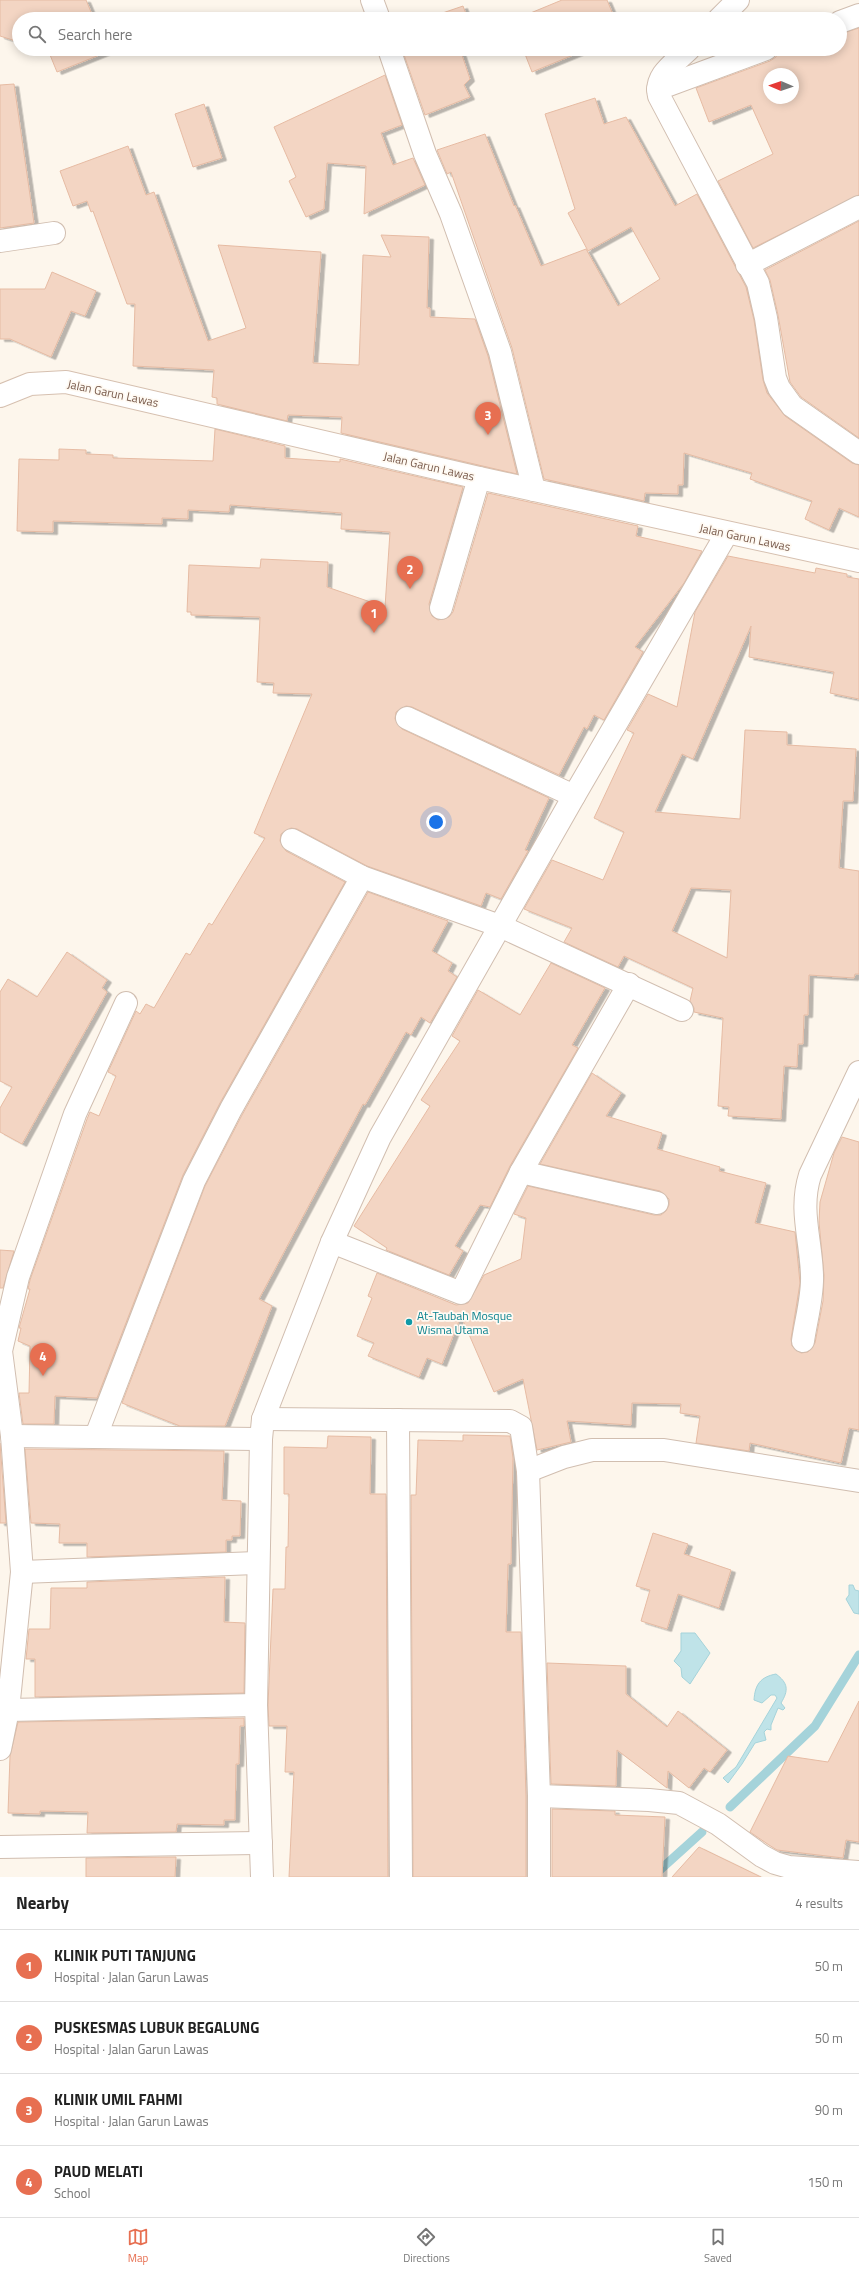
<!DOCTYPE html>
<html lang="en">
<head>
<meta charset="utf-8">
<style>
  :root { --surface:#fff; --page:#f2f2f2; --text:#222; --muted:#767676; --line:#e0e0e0; --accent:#e76f51 }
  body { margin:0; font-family:"Titillium Web",sans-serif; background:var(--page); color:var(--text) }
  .compass { position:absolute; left:763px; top:68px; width:36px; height:36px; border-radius:50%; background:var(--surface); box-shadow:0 2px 10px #0003; rotate:272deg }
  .you { position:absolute; left:436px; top:822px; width:14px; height:14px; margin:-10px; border:3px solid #fff; border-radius:50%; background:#1a73e8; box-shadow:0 0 0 6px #1a73e833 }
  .badge { display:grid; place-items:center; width:26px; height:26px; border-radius:50%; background:var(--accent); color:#fff; font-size:13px; font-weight:700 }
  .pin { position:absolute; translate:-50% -33px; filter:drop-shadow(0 1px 2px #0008) }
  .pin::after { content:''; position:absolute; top:21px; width:14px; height:12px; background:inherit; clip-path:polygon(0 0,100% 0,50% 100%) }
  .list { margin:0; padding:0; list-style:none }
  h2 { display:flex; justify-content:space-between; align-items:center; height:52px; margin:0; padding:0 16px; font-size:17px }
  h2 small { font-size:13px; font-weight:400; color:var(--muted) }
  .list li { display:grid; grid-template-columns:26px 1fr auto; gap:12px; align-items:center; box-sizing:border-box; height:72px; padding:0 16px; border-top:1px solid var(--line) }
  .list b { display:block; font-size:15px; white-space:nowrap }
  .list p { margin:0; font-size:13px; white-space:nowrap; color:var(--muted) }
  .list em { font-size:13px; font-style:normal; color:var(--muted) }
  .icon { flex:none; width:22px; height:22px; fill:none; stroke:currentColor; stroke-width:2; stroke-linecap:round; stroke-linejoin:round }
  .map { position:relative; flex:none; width:859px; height:1877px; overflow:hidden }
  .search { position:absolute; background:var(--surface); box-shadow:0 2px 10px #0003; left:12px; right:12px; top:12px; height:44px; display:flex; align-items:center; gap:10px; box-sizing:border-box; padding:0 14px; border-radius:22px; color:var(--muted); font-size:15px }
  .sheet { height:340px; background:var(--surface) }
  nav { display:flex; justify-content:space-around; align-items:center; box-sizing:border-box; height:56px; border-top:1px solid var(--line); background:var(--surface); font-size:11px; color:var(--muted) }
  nav a { display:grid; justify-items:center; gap:2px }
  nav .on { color:var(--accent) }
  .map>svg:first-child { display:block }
</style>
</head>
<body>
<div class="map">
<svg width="859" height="1877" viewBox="0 0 859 1877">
  <defs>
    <filter id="shadow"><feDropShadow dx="4.5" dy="2.5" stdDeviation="0" flood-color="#0004"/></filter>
  </defs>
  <rect width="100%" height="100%" fill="#fdf6ec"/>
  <!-- water -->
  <g fill="#bfe3e8" stroke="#a5d3da">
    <polygon points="849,1585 853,1585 855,1590 859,1591 859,1614 854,1613 846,1599 849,1595"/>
    <polygon points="681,1633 695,1633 710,1653 690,1684 682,1677 681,1668 674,1661 681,1651"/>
    <path d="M776,1674C788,1683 789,1690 781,1703L785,1708L783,1710L778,1708L771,1725V1730L767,1729L764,1732L766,1740L755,1743L742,1764L728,1783L723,1778L736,1767L777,1698L775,1695H771L762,1703L754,1700C755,1685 760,1677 776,1674Z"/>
  </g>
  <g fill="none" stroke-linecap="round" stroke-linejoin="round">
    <!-- stream -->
    <g stroke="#a5d3da" stroke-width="9">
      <polyline points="730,1807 815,1726 859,1655"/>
      <polyline points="652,1877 702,1832"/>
    </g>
  </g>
  <!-- building -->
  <g fill="#f3d5c3" stroke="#e6bba3" fill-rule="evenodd" filter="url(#shadow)">
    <polygon points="0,0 86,0 94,19 19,19 19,42 0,36"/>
    <polygon points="562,0 607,0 615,19 516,19"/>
    <polygon points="463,6 468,19 425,19"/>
    <path d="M859,28V195L753,248L718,181L773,154L751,105L709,122L696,88L770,61L776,57L778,49H840V34ZM769,74H793V98H769Z"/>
    <polygon points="43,49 106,49 107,52 57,72 48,50"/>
    <polygon points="402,49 460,49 470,79 464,85 470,97 425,115"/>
    <polygon points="523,49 588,49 532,72"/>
    <polygon points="385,75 402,125 381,133 393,165 413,158 425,185 364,214 366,166 327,163 324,209 306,217 289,181 296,177 274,127"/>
    <polygon points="14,84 34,223 0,228 0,85"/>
    <polygon points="595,98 604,124 626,117 675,206 697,194 746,287 754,320 763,380 767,393 785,416 852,463 859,465 859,517 839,508 829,530 805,519 812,501 750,479 752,473 684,453 683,485 678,485 678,494 645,493 644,501 544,479 512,348 451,172 447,174 437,150 485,134 514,206 515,205 541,266 586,249 618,306 660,279 631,227 588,251 568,213 575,209 545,114"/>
    <polygon points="204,104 222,158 193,167 175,114"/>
    <polygon points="128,146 146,195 154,192 208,341 246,328 218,245 321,252 313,363 359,365 363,255 391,257 381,235 429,237 427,308 430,308 430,317 475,319 488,356 517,474 341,433 342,417 288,415 287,421 217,404 217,398 212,397 214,370 133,366 135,304 127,304 93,211 91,212 87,201 73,206 60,171"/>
    <polygon points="859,221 859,438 801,397 790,382 778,315 770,280 765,270"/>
    <polygon points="52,272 96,291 85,316 71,311 51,357 10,339 0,339 0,289 45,289"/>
    <polygon points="215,429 285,446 285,458 340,462 340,459 463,487 429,604 432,616 438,620 449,617 453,612 488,493 638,526 636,536 702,551 684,583 635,647 643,652 604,720 594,715 587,729 584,727 559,775 412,707 406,706 396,712 395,719 402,729 549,798 525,850 528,851 501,899 486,893 481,906 367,866 297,829 291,828 281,834 280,841 286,851 345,882 220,1103 183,1175 97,1398 55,1396 54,1424 23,1424 19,1393 29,1393 30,1346 18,1341 21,1328 19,1328 30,1289 28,1289 30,1280 87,1119 90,1112 99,1116 116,1076 108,1072 136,1011 140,1014 146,1004 154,1008 186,953 190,955 209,923 212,925 265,838 254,833 312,694 273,693 274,683 257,682 260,617 191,615 191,612 187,612 189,565 260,568 261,559 328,562 327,587 385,607 390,532 341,529 342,513 230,505 229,512 188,510 188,519 162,518 162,524 53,521 53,532 17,531 19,459 59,460 59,449 86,450 86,454 113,455 113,458 213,461"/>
    <path d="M728,556L815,573L816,568L847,574V577L859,579V699L830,693L834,672L749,657L751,626L693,759L682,754L655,812L740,819L745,730L787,732V745L856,749L853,801H843L839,868L859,871V974H855L854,978L809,975L808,1015H804L803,1044H798L797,1067L784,1066L781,1119L728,1116L729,1107L718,1106L723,1018L694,1012V1008L690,1001L693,988L624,956L618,967L564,942L572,928L524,909L552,860L603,880L624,832L594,818L634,733L627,730L648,694L677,707L695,612ZM691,888L731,890L727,958L672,931Z"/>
    <polygon points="368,892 448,921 432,951 452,963 448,971 457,977 430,1023 421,1017 411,1035 406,1032 365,1105 363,1104 259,1299 272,1306 225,1426 180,1426 122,1403 205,1186 242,1115"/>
    <polygon points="67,952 107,980 102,988 107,992 22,1144 0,1132 0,1108 12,1087 0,1081 0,992 8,979 37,997"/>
    <polygon points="551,963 605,988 572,1045 578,1048 510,1166 490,1207 480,1205 455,1246 463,1251 449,1275 386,1250 387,1248 354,1226 430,1106 421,1100 460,1041 452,1036 478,990 520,1015"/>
    <polygon points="592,1073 621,1093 606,1116 662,1133 657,1149 720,1167 719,1171 766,1183 755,1223 795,1232 800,1283 791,1339 792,1346 801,1353 808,1352 815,1343 823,1301 824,1275 819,1222 820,1202 834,1153 842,1137 859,1142 859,1430 849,1428 841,1463 750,1443 749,1451 696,1443 700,1416 680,1413 681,1404 632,1403 631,1425 567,1421 571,1442 537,1450 523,1379 494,1392 461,1316 442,1364 427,1358 419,1377 368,1356 374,1343 357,1336 372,1298 368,1296 377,1273 456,1305 468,1303 484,1275 521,1259 526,1218 514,1214 528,1186 654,1215 661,1215 666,1211 669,1205 669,1199 660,1191 540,1164"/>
    <polygon points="0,1250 14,1251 3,1288 0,1288"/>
    <polygon points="463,1435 510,1436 513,1458 511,1564 508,1564 506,1632 521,1632 526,1796 526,1877 413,1877 411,1495 416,1495 418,1440 463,1441"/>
    <polygon points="328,1436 371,1437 370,1494 386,1494 388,1877 289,1877 294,1772 285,1772 287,1726 269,1726 268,1705 273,1589 285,1589 286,1547 288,1547 289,1494 284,1494 284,1447 327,1448"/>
    <polygon points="0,1443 6,1523 0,1523"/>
    <polygon points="25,1449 224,1451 222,1500 241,1501 240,1536 232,1536 232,1540 226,1540 226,1552 87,1557 87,1543 59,1543 60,1524 31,1523"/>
    <polygon points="653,1533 688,1544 684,1554 731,1570 719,1608 678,1594 667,1629 641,1621 650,1590 636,1586"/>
    <polygon points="225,1577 224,1622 245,1623 244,1693 35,1697 35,1659 26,1659 29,1629 50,1629 51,1588 87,1588 87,1582"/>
    <polygon points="547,1663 626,1666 626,1694 667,1727 678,1711 727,1750 710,1772 704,1768 689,1788 668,1771 667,1788 617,1750 616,1786 551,1784"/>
    <polygon points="859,1701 859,1842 846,1840 843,1858 777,1850 769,1845 750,1832 788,1756 828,1762"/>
    <polygon points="244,1718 244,1726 240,1726 239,1764 236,1764 235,1820 224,1820 224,1825 177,1824 176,1832 87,1833 88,1812 40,1811 40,1814 8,1813 10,1756 18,1722"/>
    <polygon points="552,1809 615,1811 615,1815 665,1817 662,1877 552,1877"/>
    <polygon points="699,1847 761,1877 672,1877"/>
    <polygon points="176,1857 175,1877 86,1877 86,1858"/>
  </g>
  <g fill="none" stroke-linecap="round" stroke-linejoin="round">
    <defs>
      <g id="minor">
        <polyline points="372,0 379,19"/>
        <polyline points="719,19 738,0"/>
        <polyline points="840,22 859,15"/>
        <polyline points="389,49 425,154 451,214 500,352 534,490"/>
        <path d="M689,49C675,63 654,75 659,96L758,283L766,318L775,378L779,388L792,406L859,453"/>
        <polyline points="658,89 766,49"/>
        <polyline points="0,241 54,233"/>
        <polyline points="747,265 859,207"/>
        <polyline points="441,608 479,478"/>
        <polyline points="407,718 574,796"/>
        <polyline points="292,840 362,877 500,926 682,1010"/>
        <polyline points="521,1172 657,1203"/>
        <polyline points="332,1242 461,1293 521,1172 629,984"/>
        <path d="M803,1341C806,1320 813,1296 812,1275C811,1239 799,1210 810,1175L859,1072"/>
        <polyline points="263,1419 510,1421 521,1427 528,1471 539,1796 539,1877"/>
        <polyline points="398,1420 401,1877"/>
        <polyline points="12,1436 261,1439"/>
        <polyline points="96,1436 194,1181 231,1109 362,877"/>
        <polyline points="528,1471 564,1457 592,1450 664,1450 859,1481"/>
        <polyline points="22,1572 258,1563"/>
        <polyline points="8,1710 256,1705"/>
        <polyline points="0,1749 8,1710 22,1572 12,1436 1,1351 18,1277 53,1177 75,1114 126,1003"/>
        <polyline points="539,1796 649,1800 679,1803 718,1824 762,1856 775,1863 789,1867 859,1872"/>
        <polyline points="0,1847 261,1843"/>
        <polyline points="262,1877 256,1705 261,1439 263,1419 332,1242 380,1137 574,796 727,533"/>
      </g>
      <polyline id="secondary" points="0,396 30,384 66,382 479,478 859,561"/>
    </defs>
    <!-- minor casing -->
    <use href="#minor" stroke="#d1beb0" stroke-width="24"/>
    <!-- secondary casing -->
    <use href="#secondary" stroke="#d6c0b0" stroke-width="24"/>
    <!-- minor -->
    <use href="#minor" stroke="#fff" stroke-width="22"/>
    <!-- secondary -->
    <use href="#secondary" stroke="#fff" stroke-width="22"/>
  </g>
  <!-- markers -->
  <circle fill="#0f9aa8" stroke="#fffaf3" stroke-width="1.5" cx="409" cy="1322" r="4"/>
  <g text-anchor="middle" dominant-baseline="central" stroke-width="3.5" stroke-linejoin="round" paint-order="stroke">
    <!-- street labels -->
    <g font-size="12" fill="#7a5c4d" stroke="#fffaf3">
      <text transform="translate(113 393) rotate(12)">Jalan Garun Lawas</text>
      <text transform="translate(429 466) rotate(13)">Jalan Garun Lawas</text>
      <text transform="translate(745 537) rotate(12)">Jalan Garun Lawas</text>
    </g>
    <!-- culture labels -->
    <g font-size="12" fill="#0d838f" stroke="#fffaf3" text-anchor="start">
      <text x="417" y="1315">At-Taubah Mosque<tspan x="417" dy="14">Wisma Utama</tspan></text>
    </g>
  </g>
</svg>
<svg class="compass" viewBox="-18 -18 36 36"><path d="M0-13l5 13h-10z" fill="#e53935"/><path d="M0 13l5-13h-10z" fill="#767676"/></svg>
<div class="you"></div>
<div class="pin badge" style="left:374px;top:633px">1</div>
<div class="pin badge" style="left:410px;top:589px">2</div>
<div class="pin badge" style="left:488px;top:435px">3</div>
<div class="pin badge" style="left:43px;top:1376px">4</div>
<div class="search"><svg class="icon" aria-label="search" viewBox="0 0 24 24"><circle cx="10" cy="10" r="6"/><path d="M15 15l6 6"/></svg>Search here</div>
</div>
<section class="sheet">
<h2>Nearby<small>4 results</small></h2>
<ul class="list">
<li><span class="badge">1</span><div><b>KLINIK PUTI TANJUNG</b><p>Hospital · Jalan Garun Lawas</p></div><em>50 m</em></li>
<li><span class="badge">2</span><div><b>PUSKESMAS LUBUK BEGALUNG</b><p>Hospital · Jalan Garun Lawas</p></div><em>50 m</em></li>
<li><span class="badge">3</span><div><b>KLINIK UMIL FAHMI</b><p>Hospital · Jalan Garun Lawas</p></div><em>90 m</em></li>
<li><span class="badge">4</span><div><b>PAUD MELATI</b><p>School</p></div><em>150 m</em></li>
</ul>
</section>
<nav>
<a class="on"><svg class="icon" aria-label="map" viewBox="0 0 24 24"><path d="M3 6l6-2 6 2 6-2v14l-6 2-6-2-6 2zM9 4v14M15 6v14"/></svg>Map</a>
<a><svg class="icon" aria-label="directions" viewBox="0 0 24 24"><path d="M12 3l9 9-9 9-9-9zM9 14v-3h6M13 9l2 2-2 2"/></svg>Directions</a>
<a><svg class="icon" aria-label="saved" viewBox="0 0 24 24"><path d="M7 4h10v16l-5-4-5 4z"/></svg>Saved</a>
</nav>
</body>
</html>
